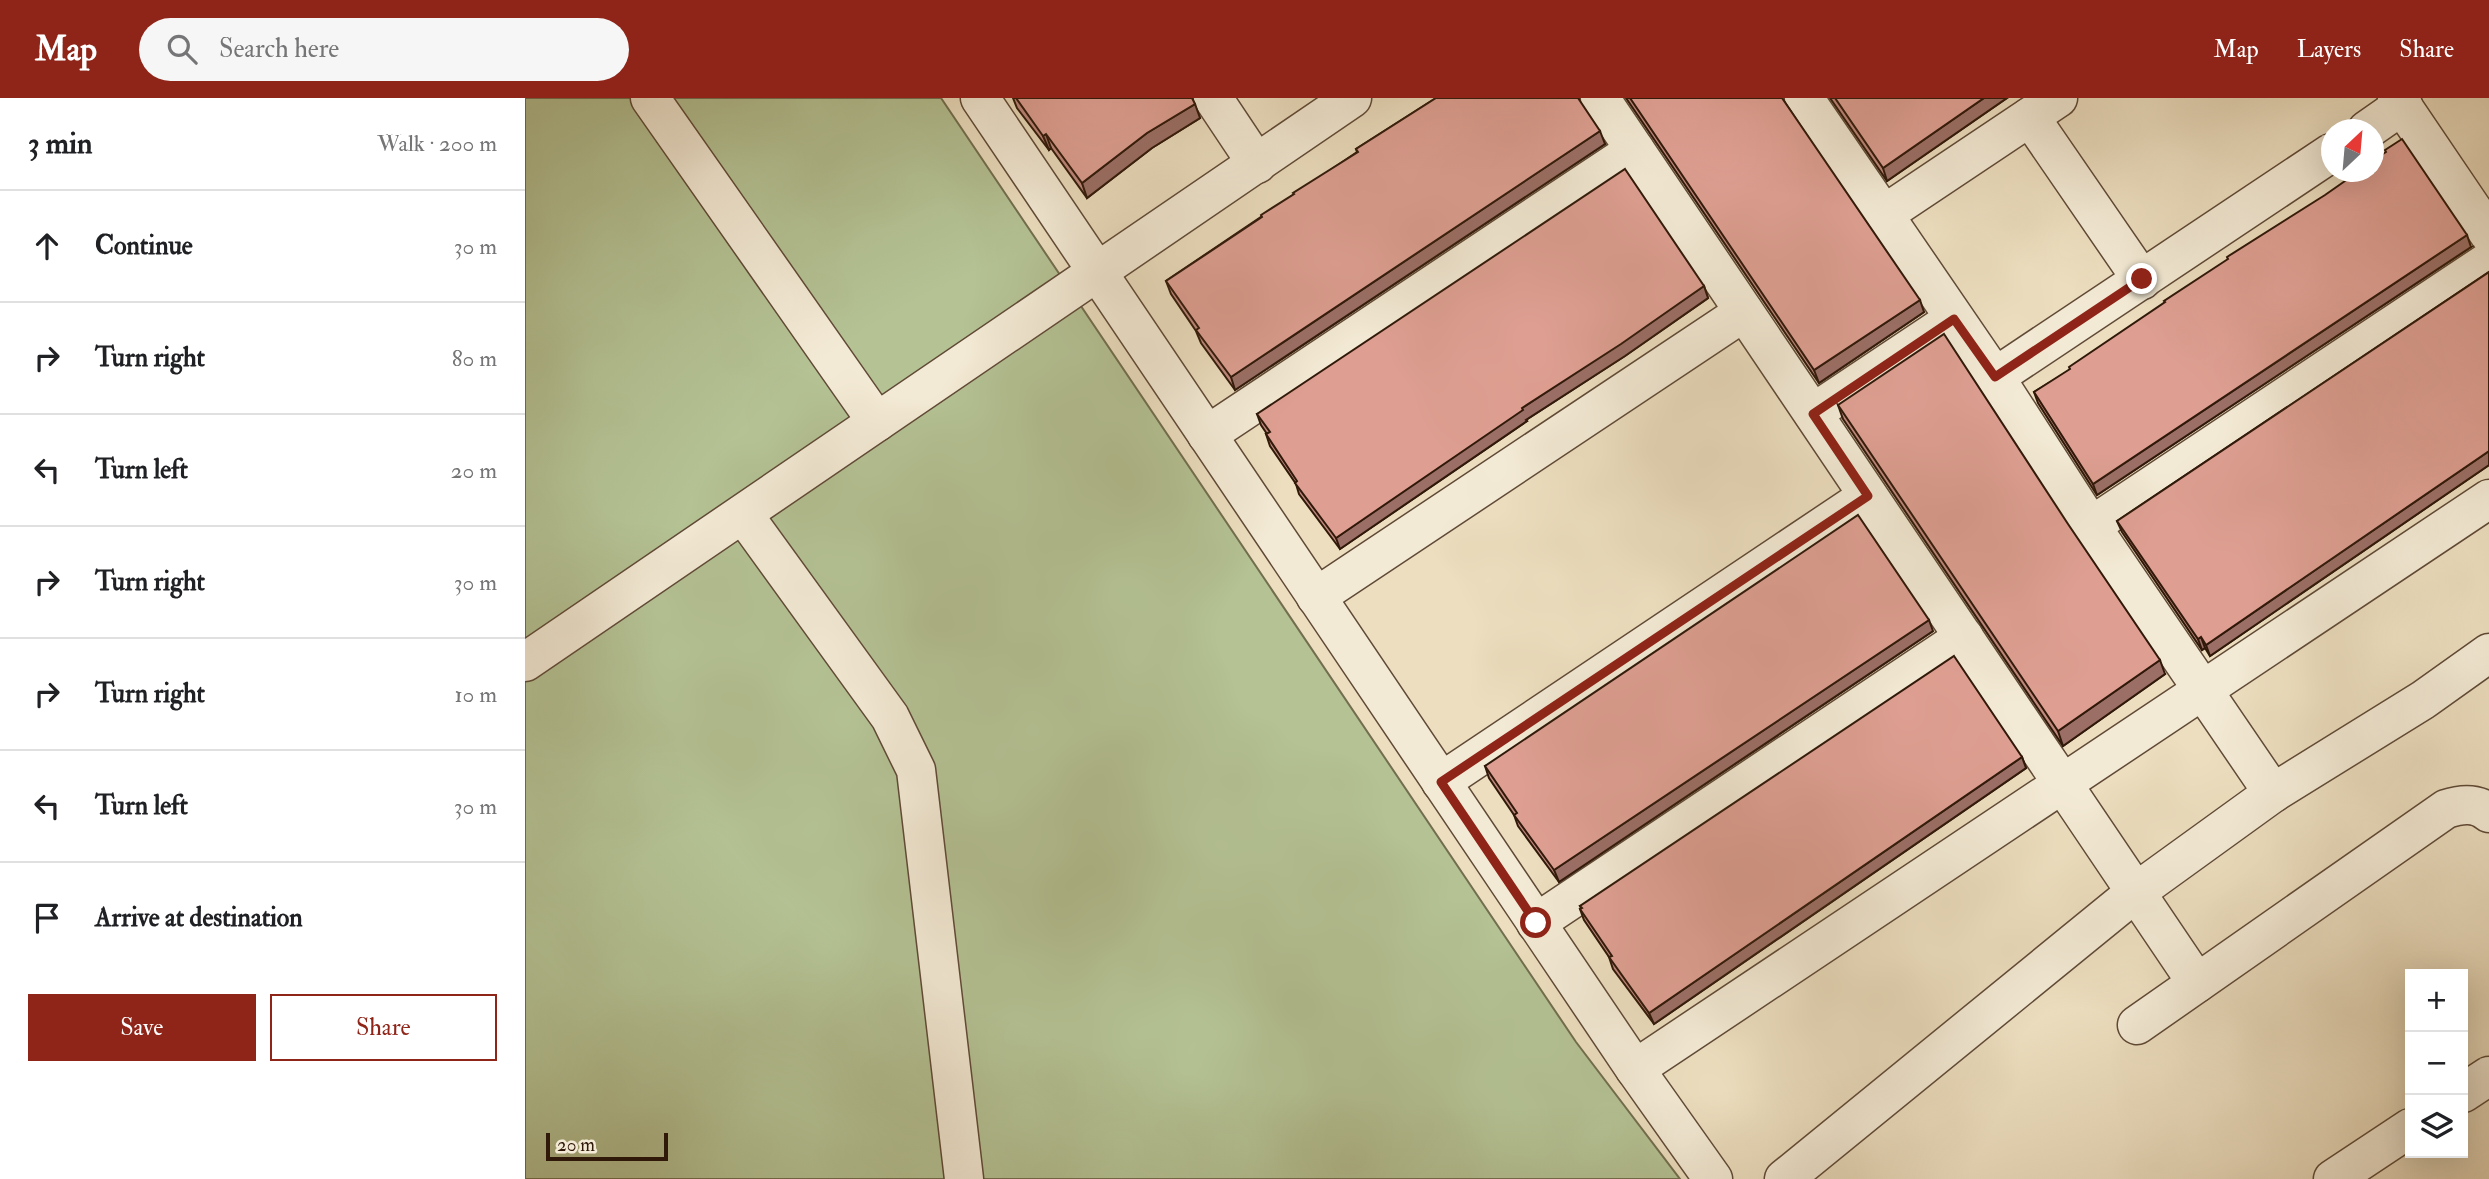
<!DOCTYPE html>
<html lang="en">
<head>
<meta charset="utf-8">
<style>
  :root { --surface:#fff; --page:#f6f6f6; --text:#202124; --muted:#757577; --line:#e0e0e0; --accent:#8f2418 }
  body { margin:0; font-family:"IM FELL Double Pica",serif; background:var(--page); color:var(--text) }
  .controls { position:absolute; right:21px; bottom:21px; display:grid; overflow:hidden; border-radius:0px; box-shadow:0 7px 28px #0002 }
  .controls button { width:63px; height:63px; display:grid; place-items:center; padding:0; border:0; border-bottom:2px solid var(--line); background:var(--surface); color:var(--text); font:35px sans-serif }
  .compass { position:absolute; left:1796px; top:21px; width:63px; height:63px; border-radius:50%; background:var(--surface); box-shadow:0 7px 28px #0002; rotate:26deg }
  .scale { position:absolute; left:21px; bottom:18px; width:122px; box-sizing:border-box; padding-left:7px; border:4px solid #31190a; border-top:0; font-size:19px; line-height:24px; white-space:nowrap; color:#31190a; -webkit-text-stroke:5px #f3ead5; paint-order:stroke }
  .stop { position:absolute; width:21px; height:21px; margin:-16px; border:5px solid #8f2418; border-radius:50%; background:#fff }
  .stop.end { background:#8f2418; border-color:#fff; box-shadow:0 2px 7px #0008 }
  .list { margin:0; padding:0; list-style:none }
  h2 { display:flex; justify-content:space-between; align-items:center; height:91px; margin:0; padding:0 28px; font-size:30px }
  h2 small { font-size:23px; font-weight:400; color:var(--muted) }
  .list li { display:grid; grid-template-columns:46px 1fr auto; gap:21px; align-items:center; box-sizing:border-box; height:112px; padding:0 28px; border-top:2px solid var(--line) }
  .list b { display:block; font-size:26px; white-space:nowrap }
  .list em { font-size:23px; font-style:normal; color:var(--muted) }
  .actions { display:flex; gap:14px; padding:21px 28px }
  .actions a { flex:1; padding:16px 0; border:2px solid var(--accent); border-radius:0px; text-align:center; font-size:24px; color:var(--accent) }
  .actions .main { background:var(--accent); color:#fff }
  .icon { flex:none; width:38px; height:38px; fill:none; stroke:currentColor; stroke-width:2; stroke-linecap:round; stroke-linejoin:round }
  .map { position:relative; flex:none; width:1964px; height:1081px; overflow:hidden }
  header { display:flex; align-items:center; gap:42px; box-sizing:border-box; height:98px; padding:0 35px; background:var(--accent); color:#fff }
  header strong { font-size:33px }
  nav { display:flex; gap:38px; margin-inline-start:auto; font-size:24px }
  .search { width:490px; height:63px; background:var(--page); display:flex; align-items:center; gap:18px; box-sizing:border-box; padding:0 24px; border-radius:38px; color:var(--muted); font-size:26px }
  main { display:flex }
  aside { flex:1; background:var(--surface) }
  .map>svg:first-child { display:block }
</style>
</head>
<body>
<header>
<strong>Map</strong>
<div class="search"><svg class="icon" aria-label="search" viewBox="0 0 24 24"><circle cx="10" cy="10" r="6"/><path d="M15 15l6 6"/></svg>Search here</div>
<nav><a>Map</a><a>Layers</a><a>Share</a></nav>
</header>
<main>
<aside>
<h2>3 min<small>Walk · 200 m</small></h2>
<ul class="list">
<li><svg class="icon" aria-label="ahead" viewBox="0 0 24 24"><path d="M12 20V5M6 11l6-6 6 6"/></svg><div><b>Continue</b></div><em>30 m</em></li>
<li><svg class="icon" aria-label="right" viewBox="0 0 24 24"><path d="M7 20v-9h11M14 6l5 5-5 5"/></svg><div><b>Turn right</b></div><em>80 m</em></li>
<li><svg class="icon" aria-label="left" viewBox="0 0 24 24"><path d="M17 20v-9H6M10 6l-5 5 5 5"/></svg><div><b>Turn left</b></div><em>20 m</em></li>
<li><svg class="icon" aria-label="right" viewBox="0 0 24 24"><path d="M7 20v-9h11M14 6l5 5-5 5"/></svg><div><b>Turn right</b></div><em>30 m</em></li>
<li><svg class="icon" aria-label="right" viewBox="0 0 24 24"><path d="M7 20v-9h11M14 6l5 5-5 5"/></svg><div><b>Turn right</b></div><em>10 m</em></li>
<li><svg class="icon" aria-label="left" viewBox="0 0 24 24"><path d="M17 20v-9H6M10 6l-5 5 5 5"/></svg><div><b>Turn left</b></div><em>30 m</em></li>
<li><svg class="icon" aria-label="arrive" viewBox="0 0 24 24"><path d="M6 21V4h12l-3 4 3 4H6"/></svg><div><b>Arrive at destination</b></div></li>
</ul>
<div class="actions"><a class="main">Save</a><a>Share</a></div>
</aside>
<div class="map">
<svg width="1964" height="1081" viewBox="0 0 1964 1081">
  <rect width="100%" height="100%" fill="#ecdebf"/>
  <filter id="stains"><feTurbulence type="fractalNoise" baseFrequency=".00286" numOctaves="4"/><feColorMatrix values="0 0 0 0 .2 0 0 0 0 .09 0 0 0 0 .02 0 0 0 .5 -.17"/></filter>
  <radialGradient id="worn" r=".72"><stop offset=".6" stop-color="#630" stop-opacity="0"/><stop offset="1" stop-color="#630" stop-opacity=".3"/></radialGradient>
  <!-- green -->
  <polygon fill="#b4c294" stroke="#726e4f" stroke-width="2" points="0,0 416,0 1051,944 1155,1081 0,1081"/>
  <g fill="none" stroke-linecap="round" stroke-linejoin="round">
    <defs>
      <g id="minor">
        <polyline points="125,0 352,324"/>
        <polyline points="455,0 1110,971 1188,1081"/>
        <polyline points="688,0 732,66"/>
        <polyline points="1075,0 1672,885"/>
        <polyline points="1279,0 1470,279 1566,428 1748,695"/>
        <polyline points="1872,0 1964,136"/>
        <polyline points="1505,19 1617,182"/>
        <polyline points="1842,32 1878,7"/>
        <polyline points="1358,117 1533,0"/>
        <polyline points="1470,279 1806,55"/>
        <polyline points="1288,315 1429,221"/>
        <polyline points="682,337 1110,52"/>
        <polyline points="218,416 365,619 391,672 439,1081"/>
        <polyline points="1566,428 1964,163"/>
        <polyline points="791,499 1219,214"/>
        <polyline points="0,564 827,0"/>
        <polyline points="916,684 1343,398"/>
        <polyline points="1011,825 1439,539"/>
        <path d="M1612,927L1921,711C1936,706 1951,704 1964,715"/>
        <polyline points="1110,971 1964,401"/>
        <polyline points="1938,995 1964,978"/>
        <polyline points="1259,1081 1611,794 1748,695 1898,602 1964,555"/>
        <polyline points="1808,1081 1885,1030"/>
      </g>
    </defs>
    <!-- minor casing -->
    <use href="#minor" stroke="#604a37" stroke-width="41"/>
    <!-- minor -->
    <use href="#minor" stroke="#f3ead5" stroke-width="38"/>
  </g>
  <!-- wall -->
  <g fill="#bf897e" stroke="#31190a" stroke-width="2">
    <polygon points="488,0 667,0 675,20 627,50 562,100 526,50 524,52 492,10"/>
    <polygon points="911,0 1054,0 1053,1 1080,46 710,292 676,245 671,233 646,196 641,183 832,54 831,51"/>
    <polygon points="1101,0 1257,0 1399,214 1294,285"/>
    <polygon points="1305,0 1482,0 1362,83"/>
    <polygon points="1946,149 1572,397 1513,305 1509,294 1545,272 1703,162"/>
    <polygon points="1964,174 1964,367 1685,558 1680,550 1677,552 1597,434 1592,423"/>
    <polygon points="1179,188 1183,200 1100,258 1001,322 1002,323 815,451 774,396 771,386 745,348 741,336 742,336 736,327 732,316"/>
    <polygon points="1313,307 1640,576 1538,648 1318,321"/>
    <polygon points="1408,533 1034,784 993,728 989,717 964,680 960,668"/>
    <polygon points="1497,659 1501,670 1129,926 1088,871 1084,859 1059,822 1055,811 1056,810 1055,808"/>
  </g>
  <!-- shaded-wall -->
  <g fill="#9b6f66" stroke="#31190a" stroke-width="2">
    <polygon points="1459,0 1482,0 1362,83 1358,70"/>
    <polygon points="670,6 675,20 627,50 562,100 557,85 622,35"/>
    <polygon points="1075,33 1080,46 710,292 706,279"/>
    <polygon points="521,36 526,50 524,52 518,38"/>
    <polygon points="1942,137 1946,149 1572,397 1568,386"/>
    <polygon points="1179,188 1183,200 1100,258 1001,322 1002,323 815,451 811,440 997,310"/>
    <polygon points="1395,202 1399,214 1294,285 1289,272"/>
    <polygon points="1964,353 1964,367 1685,558 1681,547"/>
    <polygon points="1404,522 1408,533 1034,784 1029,772"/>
    <polygon points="1676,539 1680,550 1677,552 1673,541"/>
    <polygon points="1635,562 1640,576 1538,648 1533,633"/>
    <polygon points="1497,659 1501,670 1129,926 1124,915"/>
  </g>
  <!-- building -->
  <g fill="#de9f92" stroke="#31190a" stroke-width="2">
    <polygon points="491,0 667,0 670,6 622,35 557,85 521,36 518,38"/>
    <polygon points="911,0 1053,0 1075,33 706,279 671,232 674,230 641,183 737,119 736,117 769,96 768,95 833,54 831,51"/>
    <polygon points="1105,0 1257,0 1395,202 1289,272"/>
    <polygon points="1310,0 1459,0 1358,70"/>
    <polygon points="1877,41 1942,137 1568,386 1509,294 1545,271 1544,269 1640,204 1639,203 1703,161 1702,159 1800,97 1830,76 1829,74 1849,74 1849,62 1861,54 1860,52"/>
    <polygon points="1100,71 1179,188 1096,246 997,310 998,312 811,440 770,385 772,383 741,336 745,334 732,316"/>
    <polygon points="1964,174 1964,353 1681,547 1676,539 1673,541 1592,423"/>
    <polygon points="1419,236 1543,426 1635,562 1533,633 1313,307"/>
    <polygon points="1333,417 1404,522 1029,772 989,717 992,715 960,668"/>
    <polygon points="1429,558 1497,659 1124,915 1084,859 1087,858 1055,811 1057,810 1055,808"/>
  </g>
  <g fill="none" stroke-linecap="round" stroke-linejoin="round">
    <!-- route -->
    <polyline stroke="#8f2418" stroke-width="9" points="1011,825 916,684 1343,398 1288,316 1429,221 1470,279 1617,181"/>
  </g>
  <rect width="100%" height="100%" filter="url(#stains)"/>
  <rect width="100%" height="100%" fill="url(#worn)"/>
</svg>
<div class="controls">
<button>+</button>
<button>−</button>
<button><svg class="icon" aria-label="layers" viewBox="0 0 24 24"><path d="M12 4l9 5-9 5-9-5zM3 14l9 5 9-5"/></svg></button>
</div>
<svg class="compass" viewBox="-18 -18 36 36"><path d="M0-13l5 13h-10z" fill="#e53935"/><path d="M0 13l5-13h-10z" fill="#757577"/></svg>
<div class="scale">20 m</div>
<div class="stop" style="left:1011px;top:825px"></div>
<div class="stop end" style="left:1617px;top:181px"></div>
</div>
</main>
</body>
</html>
